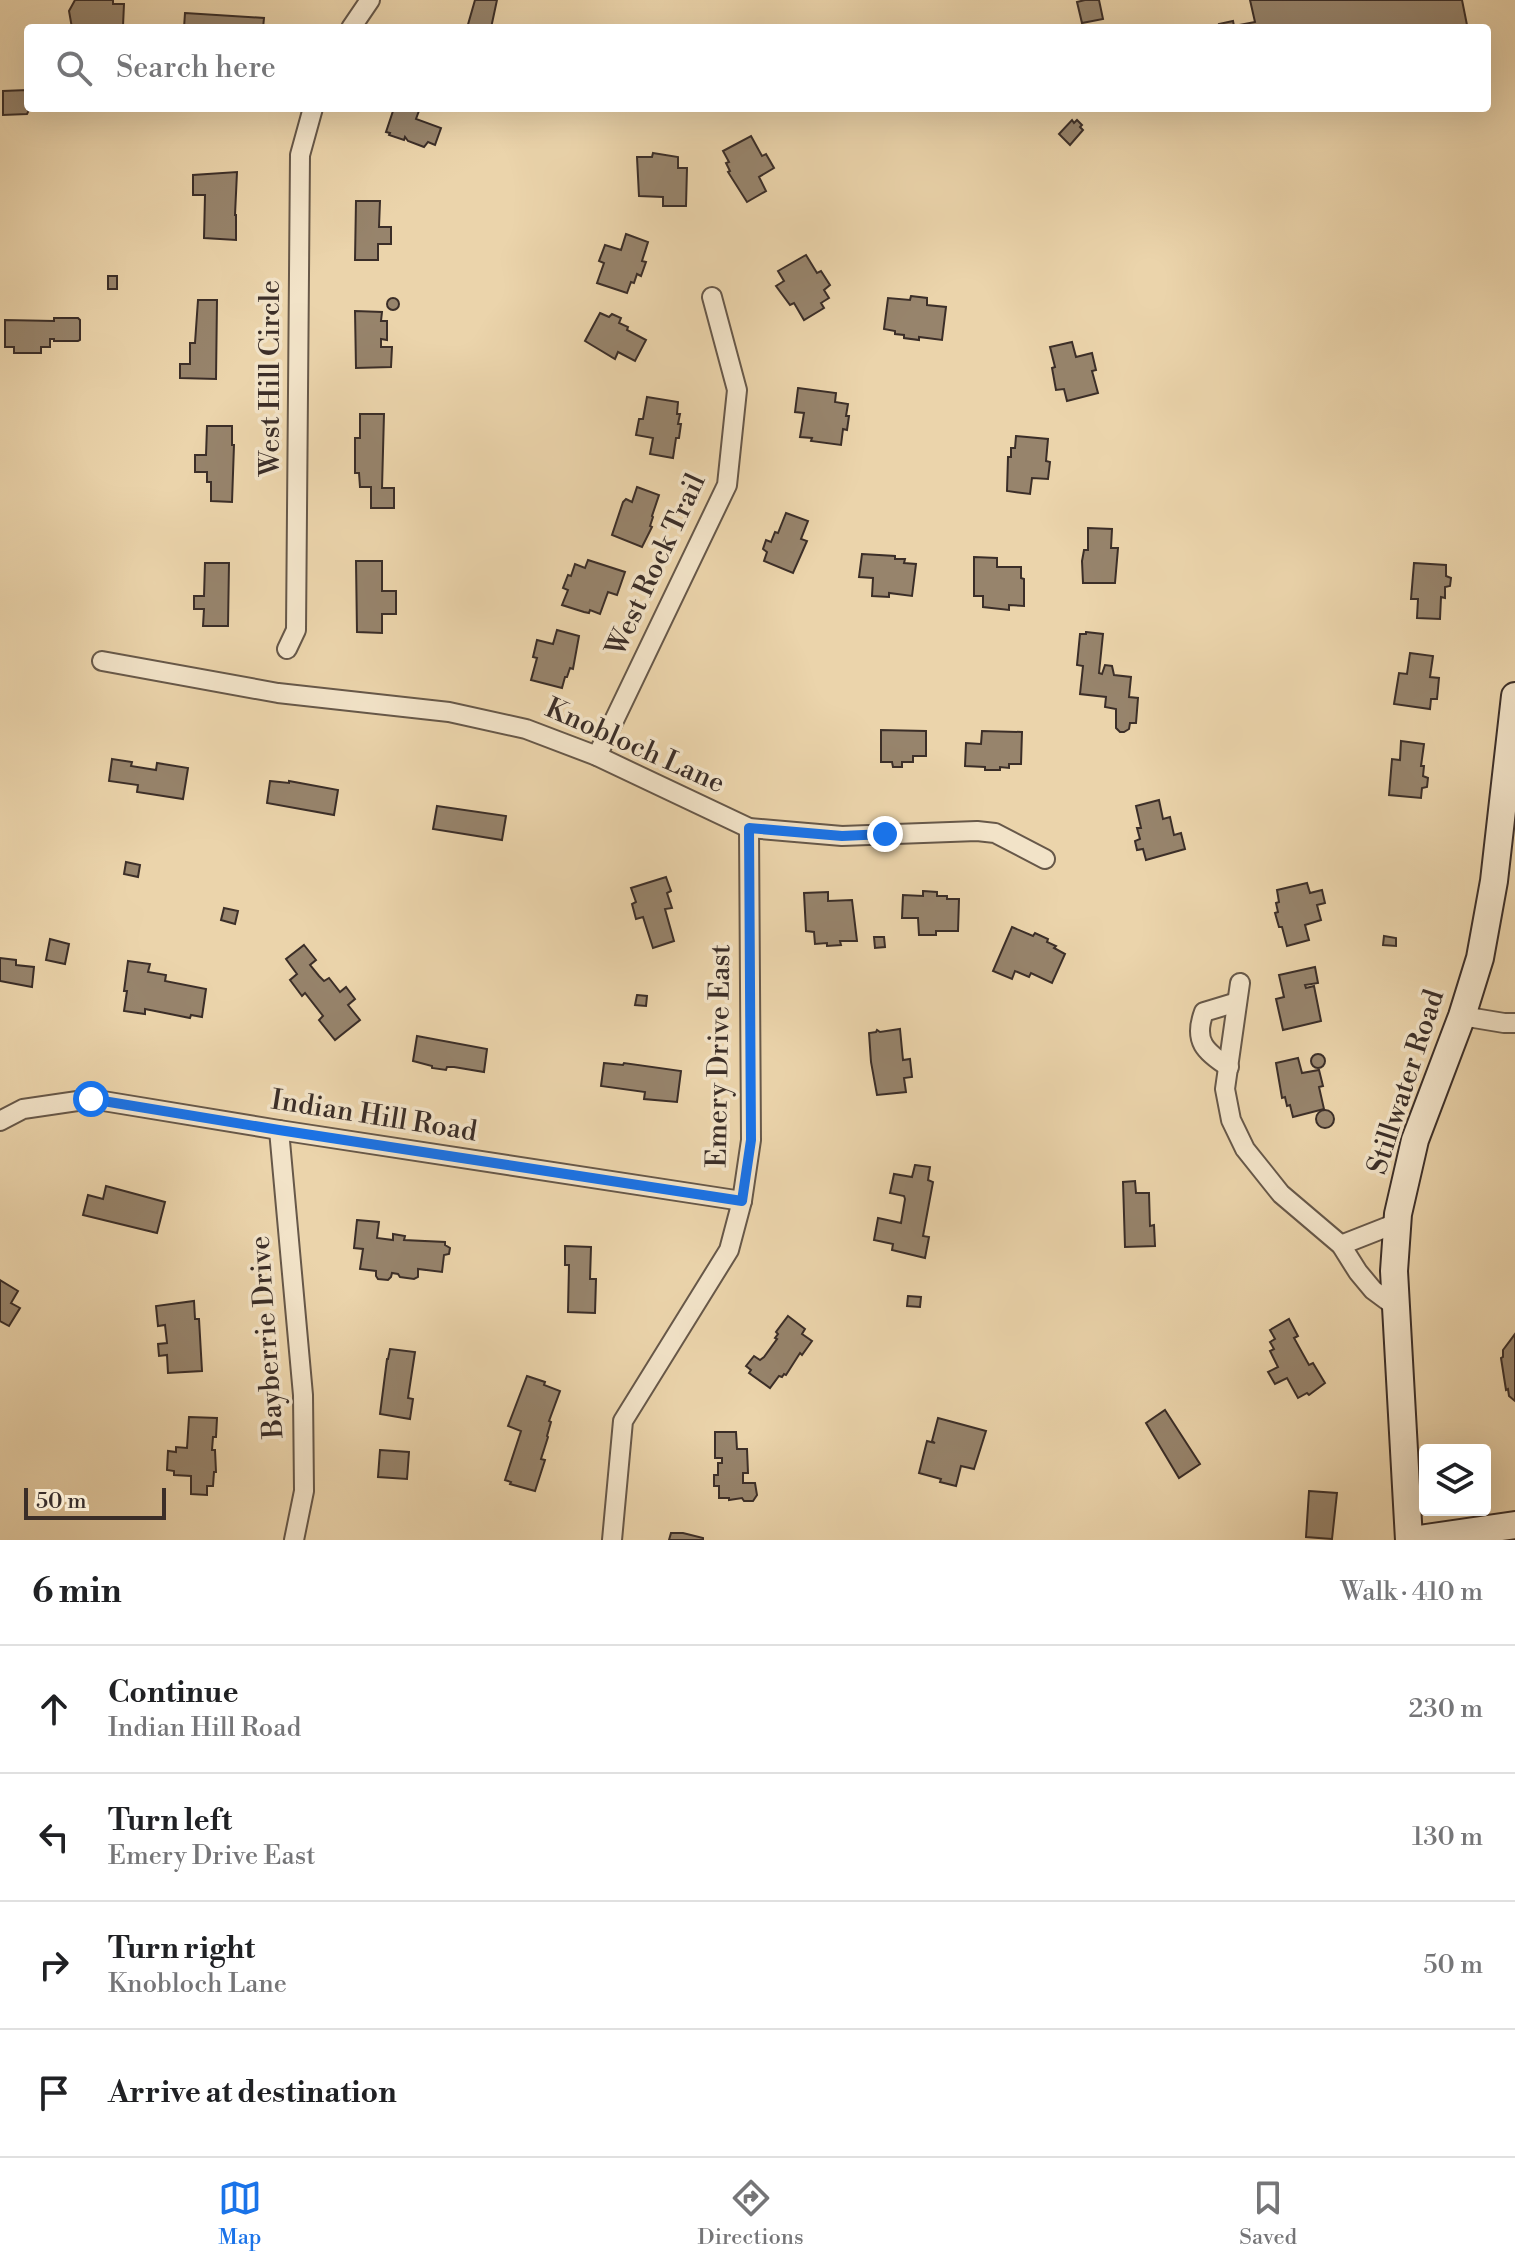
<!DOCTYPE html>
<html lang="en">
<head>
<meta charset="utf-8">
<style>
  :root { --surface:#fff; --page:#f2f2f2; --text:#202124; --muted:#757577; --line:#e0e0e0; --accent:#1a73e8 }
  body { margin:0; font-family:"Libre Bodoni",serif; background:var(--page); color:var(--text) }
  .controls { position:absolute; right:24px; bottom:24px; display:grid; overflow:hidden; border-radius:8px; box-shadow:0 8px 32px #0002 }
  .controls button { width:72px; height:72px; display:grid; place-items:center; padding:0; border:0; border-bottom:2px solid var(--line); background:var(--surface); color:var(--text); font:40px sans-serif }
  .scale { position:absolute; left:24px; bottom:20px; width:142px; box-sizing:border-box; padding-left:8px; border:4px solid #3b2e28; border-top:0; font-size:22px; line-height:28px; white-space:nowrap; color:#3b2e28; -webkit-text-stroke:6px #f2e3c8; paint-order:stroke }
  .stop { position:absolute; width:24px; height:24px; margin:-18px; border:6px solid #1a73e8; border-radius:50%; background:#fff }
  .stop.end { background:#1a73e8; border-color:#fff; box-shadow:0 2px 8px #0008 }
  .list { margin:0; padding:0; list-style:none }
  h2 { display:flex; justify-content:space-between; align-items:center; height:104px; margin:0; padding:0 32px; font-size:34px }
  h2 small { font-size:26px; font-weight:400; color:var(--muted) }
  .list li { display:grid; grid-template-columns:52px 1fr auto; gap:24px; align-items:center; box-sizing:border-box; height:128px; padding:0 32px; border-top:2px solid var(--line) }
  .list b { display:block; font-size:30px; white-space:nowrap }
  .list p { margin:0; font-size:26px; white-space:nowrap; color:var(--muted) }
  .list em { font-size:26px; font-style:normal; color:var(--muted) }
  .icon { flex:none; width:44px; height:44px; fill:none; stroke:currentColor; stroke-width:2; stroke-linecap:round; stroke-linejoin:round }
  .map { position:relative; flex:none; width:1515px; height:1540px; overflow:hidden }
  .search { position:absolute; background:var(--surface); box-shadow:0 8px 32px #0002; left:24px; right:24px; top:24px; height:88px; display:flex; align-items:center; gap:20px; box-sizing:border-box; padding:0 28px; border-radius:8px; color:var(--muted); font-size:30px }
  .sheet { height:616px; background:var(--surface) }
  nav { display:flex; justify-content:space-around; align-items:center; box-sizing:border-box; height:112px; border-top:2px solid var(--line); background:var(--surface); font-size:22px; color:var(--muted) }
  nav a { display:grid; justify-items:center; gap:4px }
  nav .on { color:var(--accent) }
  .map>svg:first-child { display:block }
</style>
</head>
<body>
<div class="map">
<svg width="1515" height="1540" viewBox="0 0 1515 1540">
  <rect width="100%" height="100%" fill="#ebd4ab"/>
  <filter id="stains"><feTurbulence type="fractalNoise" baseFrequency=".0025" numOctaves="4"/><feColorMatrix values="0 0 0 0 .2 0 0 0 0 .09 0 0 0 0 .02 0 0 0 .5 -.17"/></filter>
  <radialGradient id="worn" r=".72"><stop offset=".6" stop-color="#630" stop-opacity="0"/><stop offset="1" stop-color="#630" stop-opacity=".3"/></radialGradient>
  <!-- building -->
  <g fill="#97846c" stroke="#3b2e28" stroke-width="2">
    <polygon points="75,0 113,0 113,4 124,4 123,26 122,28 113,28 114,26 72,28 69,11"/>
    <polygon points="475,0 497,0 491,28 467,28"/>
    <polygon points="1085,0 1099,0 1103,19 1082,23 1077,2"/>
    <polygon points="1250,0 1462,0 1467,25 1449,28 1220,28 1219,24 1233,21 1234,26 1255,22"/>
    <polygon points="185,13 264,18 263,28 184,28"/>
    <polygon points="27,90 28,108 30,108 27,114 3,115 3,91"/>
    <polygon points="394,108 420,108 416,119 441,128 435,145 428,142 424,147 408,141 405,137 404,140 389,135 390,133 386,132"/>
    <polygon points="1072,120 1074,123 1077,120 1082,125 1080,127 1083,130 1070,145 1059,134"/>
    <polygon points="751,136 762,156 766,154 774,168 759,177 766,191 747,202 728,172 730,171 726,163 729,162 723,151"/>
    <polygon points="653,153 678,157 678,168 687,168 686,206 663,206 663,197 639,196 637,157 652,157"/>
    <polygon points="237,172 235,215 236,215 236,240 204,238 205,195 193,195 193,175"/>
    <polygon points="356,201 380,201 379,227 391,227 391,244 378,244 378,260 355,260"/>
    <polygon points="626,234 648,242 642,261 646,262 641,276 637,274 634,283 631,282 627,293 597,283 604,263 599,261 605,245 621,250"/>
    <polygon points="806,255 817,273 821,271 830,285 824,290 829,298 821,303 824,308 804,320 794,303 790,305 776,286 784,281 778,271"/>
    <rect x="108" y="276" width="9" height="13"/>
    <polygon points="911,296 927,298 927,305 946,307 942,340 919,337 919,340 904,338 904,335 895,334 895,331 884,329 888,298 910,300"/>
    <circle cx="393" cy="304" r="6"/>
    <polygon points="198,300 217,300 216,379 180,378 180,364 190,364 190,343 195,343"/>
    <polygon points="355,311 382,312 381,321 387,321 387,340 381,339 381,347 392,347 391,367 356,368"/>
    <polygon points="600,313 609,317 612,314 621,318 619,323 628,327 627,330 646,340 635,361 618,352 615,359 585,341"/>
    <polygon points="54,318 78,318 80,320 80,340 78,341 54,341 54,339 50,339 50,347 41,347 41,353 14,353 14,347 5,347 5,320 54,321"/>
    <polygon points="1072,342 1076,357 1092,353 1096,370 1092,371 1098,393 1067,401 1064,389 1056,390 1052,368 1055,367 1050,347"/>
    <polygon points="798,388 836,393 835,402 848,404 846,416 849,416 847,430 843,429 841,445 811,441 812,438 800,437 804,413 795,412"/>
    <polygon points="647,397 678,402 677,414 680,414 678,424 681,424 679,438 676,438 673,458 650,454 653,438 636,435 639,419 643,419"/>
    <polygon points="360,414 384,414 382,488 394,488 394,508 371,508 371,487 360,487 359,473 355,473 355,438 360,438"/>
    <polygon points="207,426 232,426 232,445 234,445 232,502 211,501 211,482 207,482 207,472 195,472 195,455 206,455"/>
    <polygon points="1016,436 1048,439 1046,461 1050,462 1048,479 1032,478 1030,494 1007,491 1008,457 1011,457 1011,448 1015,448"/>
    <polygon points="637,487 659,495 652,516 653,517 650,526 652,527 642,547 612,535 623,502 626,499 632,502"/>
    <polygon points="786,513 808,521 801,539 807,541 793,573 764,561 767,552 763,549 766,540 771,542 775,532 778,533"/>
    <polygon points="1088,528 1112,529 1111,548 1118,548 1115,583 1083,583 1082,561 1084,550 1088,550"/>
    <polygon points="862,554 895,556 895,559 905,559 904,563 916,564 912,596 889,593 889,597 872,596 873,578 859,577"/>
    <polygon points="974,557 997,558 997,567 1021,567 1021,578 1024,579 1024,606 1009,605 1009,610 983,607 983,596 974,596"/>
    <polygon points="588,560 625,572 617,595 608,592 600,614 590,610 589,613 584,612 562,605 568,590 563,588 568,575 571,576 575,564 585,568"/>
    <polygon points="356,561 382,561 382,591 396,591 396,614 382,614 382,633 357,632"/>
    <polygon points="205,563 229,563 228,626 203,626 204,609 194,609 194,596 204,596"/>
    <polygon points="1414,563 1446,565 1446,576 1451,578 1450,586 1445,587 1445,598 1441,597 1440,619 1417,618 1418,599 1411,599"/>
    <polygon points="557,630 579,636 573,669 570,668 567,677 565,677 562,688 531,680 537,658 533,657 537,640 553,644"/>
    <polygon points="1086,632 1103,634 1099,673 1102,674 1105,665 1112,666 1114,675 1131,677 1129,697 1138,698 1136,723 1130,723 1129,729 1124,732 1120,732 1116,728 1116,709 1105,707 1106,697 1080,694 1083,666 1077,665 1080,634 1086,634"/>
    <polygon points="1410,653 1433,656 1430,677 1439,678 1437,699 1431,699 1430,709 1394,704 1399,673 1407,674"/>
    <polygon points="881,730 926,731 926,756 913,756 913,762 902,762 902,767 893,767 892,762 881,762"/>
    <polygon points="982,731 1022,732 1021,764 1009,764 1009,768 1000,767 1000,770 985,770 985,767 965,766 966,743 981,744"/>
    <polygon points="1401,741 1424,744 1421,766 1424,766 1423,776 1428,778 1427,787 1422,788 1421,798 1389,795 1392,759 1400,760"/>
    <polygon points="112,759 132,762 131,766 156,770 157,763 188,768 183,799 137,792 138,785 109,781"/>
    <polygon points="270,781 289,783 289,781 338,790 334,815 267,803"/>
    <polygon points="1159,800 1163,819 1170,817 1174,835 1181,833 1185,849 1146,860 1143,849 1137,850 1135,841 1140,839 1137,828 1141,828 1136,806"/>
    <polygon points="437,806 506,816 502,840 433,829"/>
    <polygon points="126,862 140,865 138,877 124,874"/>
    <polygon points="666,877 671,891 667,893 672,908 665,909 674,941 653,948 643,917 636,919 632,904 636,902 631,888"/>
    <polygon points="1307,883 1310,893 1322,890 1325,903 1317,905 1321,920 1305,925 1309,940 1287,946 1282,927 1279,927 1275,913 1278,912 1276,903 1279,902 1277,890"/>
    <polygon points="923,891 937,892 937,896 947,896 947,899 959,899 958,931 936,931 936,935 919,935 918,918 902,918 903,895 923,896"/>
    <polygon points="828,892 828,901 852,900 857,941 840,941 841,945 827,946 827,943 815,944 814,932 806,931 804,893"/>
    <polygon points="224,908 238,911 235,924 221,920"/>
    <polygon points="1012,927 1033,936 1035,933 1048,939 1047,942 1056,946 1054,948 1065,954 1052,983 1031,973 1029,977 1015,971 1012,979 993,971"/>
    <polygon points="1384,936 1396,938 1396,946 1383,945"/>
    <polygon points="874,937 884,937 885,947 875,948"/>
    <polygon points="50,939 69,944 65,964 46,960"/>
    <polygon points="304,945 316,960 310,965 319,976 324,981 329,978 340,992 346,987 355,999 348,1005 360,1020 335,1040 319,1020 323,1016 305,993 302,996 290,980 297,974 286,959"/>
    <polygon points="0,958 16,960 16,965 34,967 32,987 0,981"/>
    <polygon points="128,961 150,964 148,972 166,975 165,981 206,989 202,1017 191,1015 190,1018 145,1009 145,1014 124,1011 127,991 124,991"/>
    <polygon points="1315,967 1318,983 1305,985 1306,988 1314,986 1321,1021 1283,1030 1276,999 1284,997 1279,975"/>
    <polygon points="637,995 647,996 646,1006 635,1005"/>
    <polygon points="900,1029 903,1060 910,1059 912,1077 904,1078 906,1092 877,1095 871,1062 869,1033 876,1032 877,1030 880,1032"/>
    <polygon points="417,1036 487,1049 484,1072 454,1067 447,1067 446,1070 432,1068 432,1066 413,1061"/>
    <circle cx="1318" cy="1061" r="7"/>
    <polygon points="1298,1058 1302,1073 1319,1070 1323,1086 1319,1087 1324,1109 1293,1117 1290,1105 1287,1106 1285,1097 1282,1098 1276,1063"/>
    <polygon points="604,1063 623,1065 624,1063 681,1071 677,1102 644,1099 645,1092 601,1086"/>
    <circle cx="1325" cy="1119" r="9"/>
    <polygon points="915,1165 930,1167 928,1180 933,1182 923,1236 929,1237 925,1258 892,1250 893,1244 874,1240 878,1218 901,1223 905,1199 904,1196 890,1193 894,1174 912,1177"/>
    <polygon points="1135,1181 1136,1193 1149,1193 1150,1226 1154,1225 1155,1246 1125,1247 1123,1182"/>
    <polygon points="106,1186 165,1202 157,1233 83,1215 88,1195 103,1199"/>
    <polygon points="357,1220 379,1222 377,1238 393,1240 393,1234 405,1236 404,1240 445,1242 445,1245 450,1248 449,1254 444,1255 442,1272 418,1269 418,1277 414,1279 400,1277 398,1274 392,1273 391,1277 388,1280 378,1279 376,1276 376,1271 360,1269 363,1249 354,1248"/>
    <polygon points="565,1246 591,1247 590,1279 596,1279 595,1313 568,1312 569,1265 565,1265"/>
    <polygon points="0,1280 18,1291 11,1303 20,1308 9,1326 0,1321"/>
    <polygon points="908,1296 921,1297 920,1307 907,1306"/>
    <polygon points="194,1301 195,1319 199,1319 202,1371 168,1373 167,1355 159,1356 158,1344 167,1343 165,1325 158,1326 156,1306"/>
    <polygon points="788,1316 805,1329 802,1334 812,1341 802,1355 800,1353 786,1375 784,1374 782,1377 779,1376 770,1388 749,1373 751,1370 746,1366 754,1356 760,1360 764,1357 777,1339 775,1338 778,1334 776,1332"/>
    <polygon points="1289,1319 1298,1336 1294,1338 1309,1365 1313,1363 1325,1383 1309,1395 1307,1393 1298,1398 1287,1378 1275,1384 1268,1372 1278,1367 1270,1351 1274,1349 1270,1342 1275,1339 1270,1330"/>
    <polygon points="1515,1334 1515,1401 1509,1396 1508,1389 1506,1390 1501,1358 1503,1357 1503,1350"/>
    <polygon points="390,1349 415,1352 408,1398 413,1399 410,1419 380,1414 387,1359 388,1359"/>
    <polygon points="527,1376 545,1382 544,1385 560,1391 549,1421 551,1422 547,1436 548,1437 541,1459 545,1460 535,1491 510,1484 511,1482 505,1480 521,1431 508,1426"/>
    <polygon points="1165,1410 1200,1464 1179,1478 1146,1423"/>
    <polygon points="189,1417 217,1418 216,1437 213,1437 212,1450 215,1450 216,1472 214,1472 213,1486 207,1486 207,1495 191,1494 191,1476 174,1475 174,1471 167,1470 168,1451 176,1452 176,1447 187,1448"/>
    <polygon points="938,1418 986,1431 974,1469 961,1466 956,1486 940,1482 941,1479 919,1473 927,1441 935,1443 932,1441"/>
    <polygon points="715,1432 736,1432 737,1449 747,1449 748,1473 743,1473 743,1483 755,1483 757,1495 753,1501 744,1501 742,1498 729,1500 729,1498 719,1498 719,1486 714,1486 714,1475 718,1475 718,1463 722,1463 722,1458 715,1458"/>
    <polygon points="380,1450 409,1452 407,1479 378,1477"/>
    <polygon points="1309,1491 1337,1493 1332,1539 1306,1537"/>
    <polygon points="671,1533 683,1533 703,1538 703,1540 669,1540"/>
  </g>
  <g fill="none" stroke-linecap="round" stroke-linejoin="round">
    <defs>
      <g id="minor">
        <polyline points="351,28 370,0"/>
        <polyline points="287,649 296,630 300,155 313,108"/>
        <polyline points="102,661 278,693 449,712 526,729 597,756 749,828 842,836 977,831 995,833 1045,859"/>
        <polyline points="597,756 727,485 737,390 712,297"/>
        <polyline points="1240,983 1225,1089 1231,1120 1245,1149 1281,1194 1341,1245 1358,1272 1373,1290 1396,1307"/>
        <polyline points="1462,1016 1504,1023 1515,1023"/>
        <path d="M1229,1067C1205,1052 1193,1041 1204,1012L1237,1002"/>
        <polyline points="0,1121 23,1109 91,1099 279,1130 742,1201"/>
        <polyline points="279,1130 303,1395 304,1491 294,1540"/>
        <polyline points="1341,1245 1397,1223"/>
        <polyline points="612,1540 623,1421 729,1250 742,1201 751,1140 749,828"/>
      </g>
      <g id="secondary">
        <polyline points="1409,1540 1394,1271 1398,1214 1415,1140 1462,1016 1480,958 1494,881 1515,696"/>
        <polyline points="1412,1540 1515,1525"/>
      </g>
    </defs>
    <!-- minor casing -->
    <use href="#minor" stroke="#675849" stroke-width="22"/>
    <!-- secondary casing -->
    <use href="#secondary" stroke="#3b2e28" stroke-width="30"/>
    <!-- minor -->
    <use href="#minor" stroke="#f2e3c8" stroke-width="18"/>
    <!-- secondary -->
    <use href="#secondary" stroke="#f2e3c8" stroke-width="26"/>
  </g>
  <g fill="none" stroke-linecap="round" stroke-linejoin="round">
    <!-- route -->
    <polyline stroke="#1a73e8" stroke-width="10" points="91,1099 279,1130 742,1201 751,1140 749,828 842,836 885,834"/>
  </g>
  <g text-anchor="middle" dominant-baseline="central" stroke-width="7" stroke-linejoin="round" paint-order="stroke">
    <!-- street labels -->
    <g font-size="28" fill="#3b2e28" stroke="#f2e3c8">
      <text transform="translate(270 378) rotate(-90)">West Hill Circle</text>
      <text transform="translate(656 565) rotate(-65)">West Rock Trail</text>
      <text transform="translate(635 746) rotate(24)">Knobloch Lane</text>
      <text transform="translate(719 1056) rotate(-89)">Emery Drive East</text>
      <text transform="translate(1406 1082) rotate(-72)">Stillwater Road</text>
      <text transform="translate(374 1116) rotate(9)">Indian Hill Road</text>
      <text transform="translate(267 1337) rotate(-94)">Bayberrie Drive</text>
    </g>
  </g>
  <rect width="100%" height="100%" filter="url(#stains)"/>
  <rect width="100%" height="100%" fill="url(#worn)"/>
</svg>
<div class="controls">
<button><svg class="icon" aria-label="layers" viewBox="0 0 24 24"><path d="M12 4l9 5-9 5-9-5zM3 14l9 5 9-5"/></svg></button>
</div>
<div class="scale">50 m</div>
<div class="stop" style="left:91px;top:1099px"></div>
<div class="stop end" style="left:885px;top:834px"></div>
<div class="search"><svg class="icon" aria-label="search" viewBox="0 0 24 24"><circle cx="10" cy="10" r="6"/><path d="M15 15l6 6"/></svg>Search here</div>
</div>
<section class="sheet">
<h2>6 min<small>Walk · 410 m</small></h2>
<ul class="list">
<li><svg class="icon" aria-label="ahead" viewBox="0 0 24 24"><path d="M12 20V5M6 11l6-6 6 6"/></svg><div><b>Continue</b><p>Indian Hill Road</p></div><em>230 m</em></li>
<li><svg class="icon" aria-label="left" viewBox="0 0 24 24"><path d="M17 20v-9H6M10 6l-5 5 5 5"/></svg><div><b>Turn left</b><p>Emery Drive East</p></div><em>130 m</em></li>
<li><svg class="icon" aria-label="right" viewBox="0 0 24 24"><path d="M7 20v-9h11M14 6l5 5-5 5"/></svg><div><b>Turn right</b><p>Knobloch Lane</p></div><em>50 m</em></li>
<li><svg class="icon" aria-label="arrive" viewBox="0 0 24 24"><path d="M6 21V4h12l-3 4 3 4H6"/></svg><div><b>Arrive at destination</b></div></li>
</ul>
</section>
<nav>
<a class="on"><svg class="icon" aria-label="map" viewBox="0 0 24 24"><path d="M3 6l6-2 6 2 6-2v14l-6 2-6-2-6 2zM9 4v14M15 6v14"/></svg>Map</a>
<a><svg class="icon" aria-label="directions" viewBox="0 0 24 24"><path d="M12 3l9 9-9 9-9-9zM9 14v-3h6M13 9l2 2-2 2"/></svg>Directions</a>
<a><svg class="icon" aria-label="saved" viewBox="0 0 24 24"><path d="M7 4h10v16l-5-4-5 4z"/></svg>Saved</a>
</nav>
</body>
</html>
